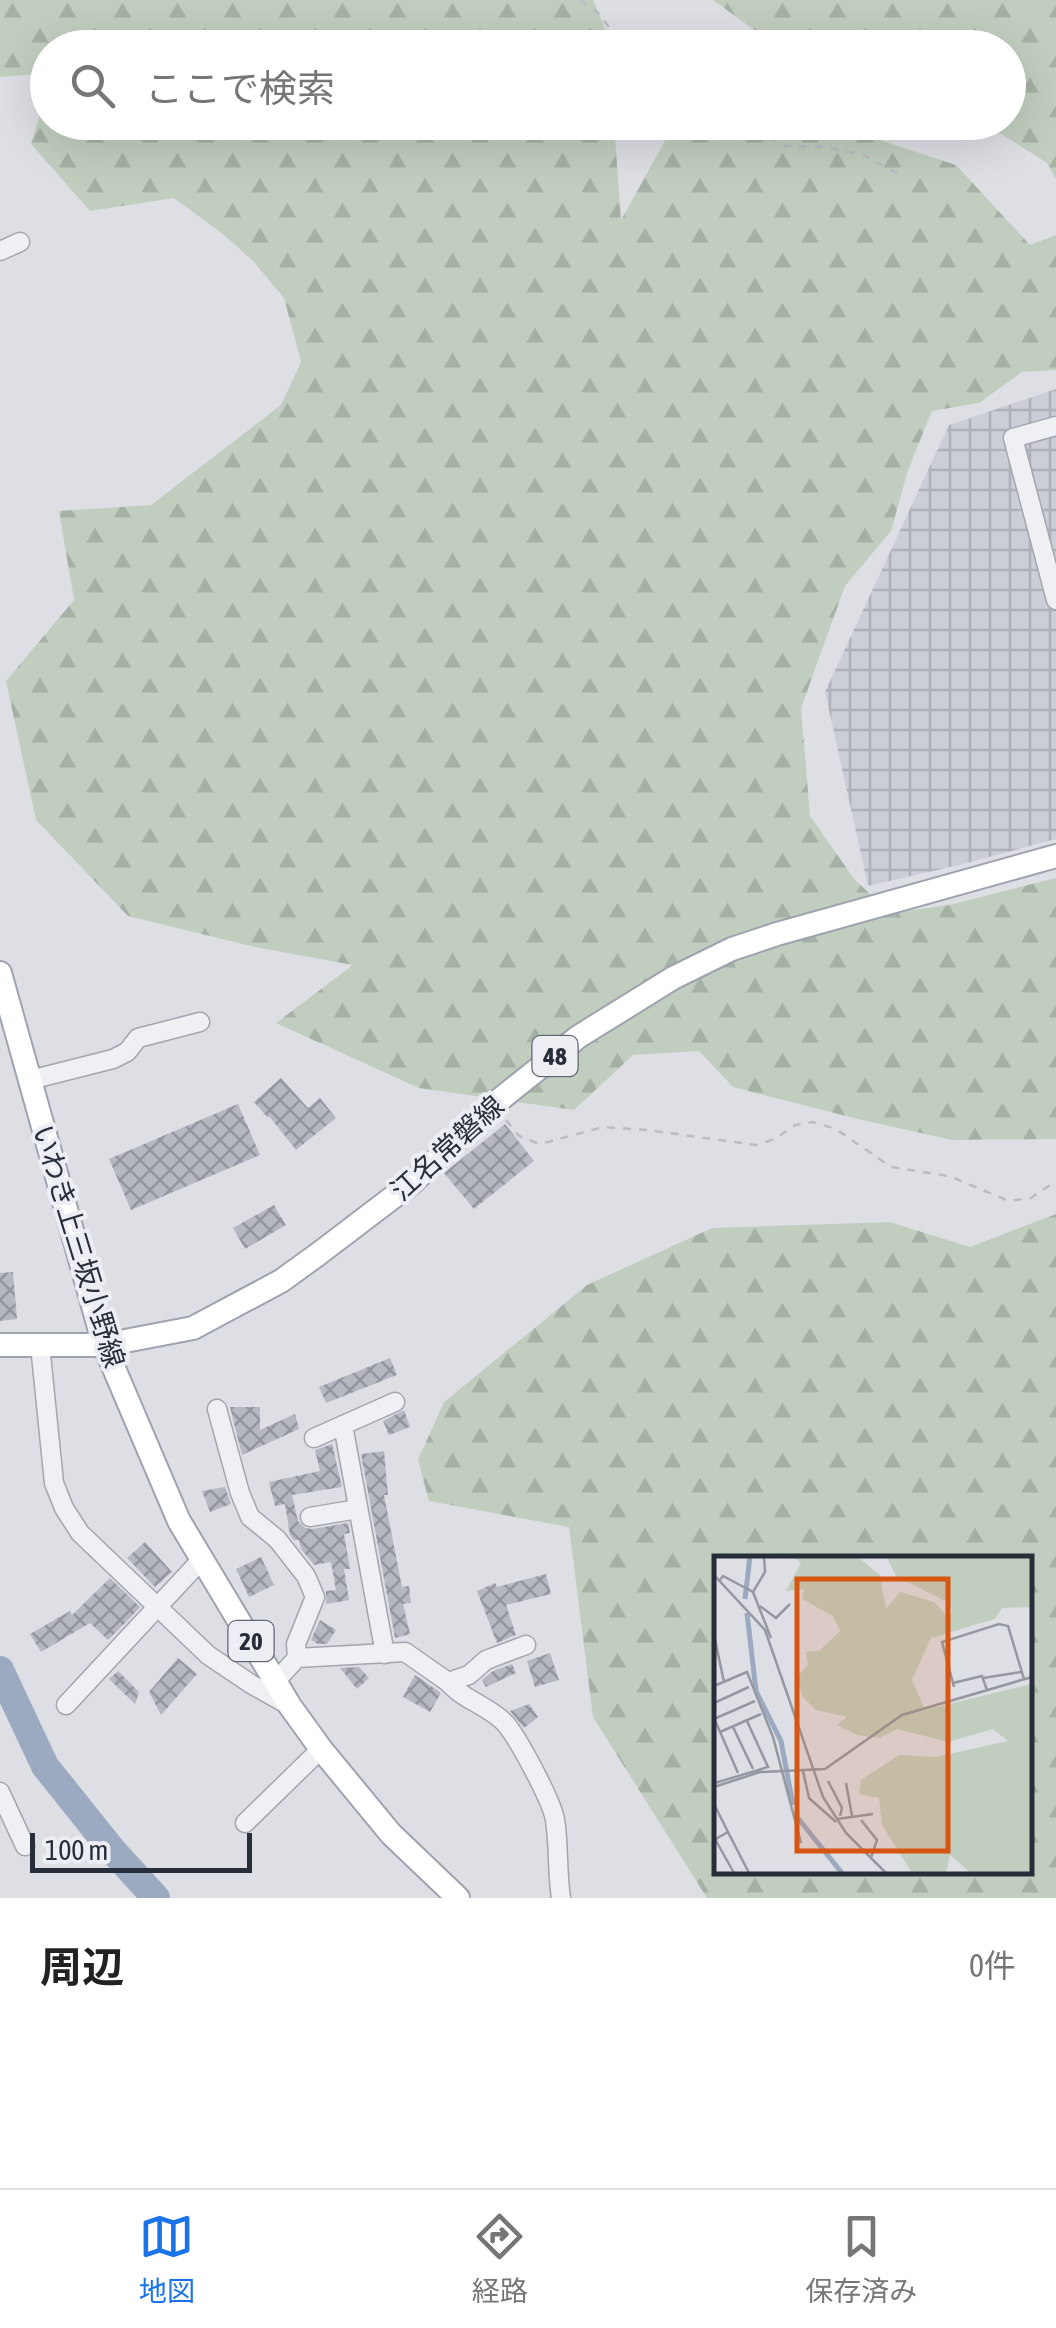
<!DOCTYPE html>
<html lang="ja">
<head>
<meta charset="utf-8">
<style>
  :root { --surface:#fff; --page:#f6f6f6; --text:#222; --muted:#767676; --line:#e0e0e0; --accent:#1a73e8 }
  body { margin:0; font-family:"Asap Condensed","Noto Sans JP",sans-serif; background:var(--page); color:var(--text) }
  .scale { position:absolute; left:30px; bottom:25px; width:222px; box-sizing:border-box; padding-left:10px; border:5px solid #282d3a; border-top:0; font-size:28px; line-height:35px; white-space:nowrap; color:#282d3a; -webkit-text-stroke:8px #eceef3; paint-order:stroke }
  .list { margin:0; padding:0; list-style:none }
  h2 { display:flex; justify-content:space-between; align-items:center; height:130px; margin:0; padding:0 40px; font-size:42px }
  h2 small { font-size:32px; font-weight:400; color:var(--muted) }
  .icon { flex:none; width:55px; height:55px; fill:none; stroke:currentColor; stroke-width:2; stroke-linecap:round; stroke-linejoin:round }
  .map { position:relative; flex:none; width:1056px; height:1898px; overflow:hidden }
  .search { position:absolute; background:var(--surface); box-shadow:0 10px 40px #0002; left:30px; right:30px; top:30px; height:110px; display:flex; align-items:center; gap:25px; box-sizing:border-box; padding:0 35px; border-radius:55px; color:var(--muted); font-size:38px }
  .sheet { height:290px; background:var(--surface) }
  nav { display:flex; justify-content:space-around; align-items:center; box-sizing:border-box; height:140px; border-top:2px solid var(--line); background:var(--surface); font-size:28px; color:var(--muted) }
  nav a { display:grid; justify-items:center; gap:5px }
  nav .on { color:var(--accent) }
  .map>svg:first-child { display:block }
</style>
</head>
<body>
<div class="map">
<svg width="1056" height="1898" viewBox="0 0 1056 1898">
  <defs>
    <pattern id="industrial-grid" width="8" height="8" patternUnits="userSpaceOnUse" patternTransform="scale(2.5)"><rect width="8" height="8" fill="#cbced6"/><path d="M0 4h8M4 0v8" fill="none" stroke="#aeb1b8"/></pattern>
    <pattern id="forest-firs" width="22" height="20" patternUnits="userSpaceOnUse" patternTransform="scale(2.5)"><rect width="22" height="20" fill="#c1cebf"/><path d="M5 1l3.5 6h-7zM16 11l3.5 6h-7z" fill="#a6b1a5"/></pattern>
    <pattern id="building-cross-hatch" width="8" height="8" patternUnits="userSpaceOnUse" patternTransform="scale(2.5)"><rect width="8" height="8" fill="#b5b8c1"/><path d="M0 0l8 8M0 8l8-8" fill="none" stroke="#93969e"/></pattern>
  </defs>
  <rect width="100%" height="100%" fill="#dddfe5"/>
  <!-- industrial -->
  <polygon fill="url(#industrial-grid)" points="1056,389 1056,839 963,864 868,886 825,692 949,425"/>
  <!-- forest -->
  <g fill="url(#forest-firs)" fill-rule="evenodd">
    <polygon points="0,0 593,0 610,41 611,47 48,48 47,73 0,77"/>
    <polygon points="713,0 1056,0 1056,180 1047,163 984,123 1008,122 1008,48 814,47 757,32"/>
    <polygon points="47,93 48,122 614,123 621,220 675,123 828,123 956,165 1030,245 1056,235 1056,370 1022,372 979,403 932,411 908,470 891,531 845,586 801,708 810,816 855,880 891,913 949,905 1056,878 1056,1139 952,1140 858,1119 733,1087 699,1051 633,1055 574,1110 419,1088 276,1023 353,965 255,947 128,916 36,820 6,681 74,600 59,511 151,505 281,405 301,362 284,298 254,262 224,235 174,198 90,211 31,144"/>
    <path d="M1056,1214V1898H707L593,1717L569,1527L429,1501L418,1460L444,1402L587,1285L712,1228L890,1222L970,1247ZM1028,1558V1870H716V1558Z"/>
  </g>
  <g fill="none" stroke-linecap="round" stroke-linejoin="round">
    <!-- river -->
    <polyline stroke="#9baac1" stroke-width="28" points="0,1670 45,1766 113,1851 156,1898"/>
  </g>
  <!-- building -->
  <g fill="url(#building-cross-hatch)">
    <polygon points="281,1078 308,1108 320,1098 336,1118 296,1150 269,1116 268,1118 254,1102"/>
    <polygon points="238,1104 260,1155 131,1210 109,1159"/>
    <polygon points="505,1124 534,1161 474,1209 444,1173"/>
    <polygon points="274,1205 286,1225 245,1249 233,1228"/>
    <polygon points="13,1272 17,1319 0,1321 0,1273"/>
    <polygon points="390,1358 397,1375 326,1403 319,1387"/>
    <polygon points="230,1407 260,1407 260,1430 295,1414 299,1429 242,1455"/>
    <polygon points="404,1410 410,1427 389,1435 383,1421"/>
    <polygon points="332,1444 342,1487 292,1495 298,1521 305,1528 312,1529 348,1523 350,1533 344,1534 350,1569 344,1569 349,1600 326,1604 326,1591 336,1590 331,1562 314,1565 301,1549 299,1540 294,1540 290,1535 285,1504 275,1506 269,1482 320,1471 315,1450"/>
    <polygon points="384,1451 388,1495 384,1495 402,1587 409,1586 411,1603 403,1604 410,1634 395,1638 361,1454"/>
    <polygon points="225,1487 231,1504 210,1512 202,1491"/>
    <polygon points="145,1542 172,1572 155,1587 127,1558"/>
    <polygon points="261,1557 274,1585 249,1597 236,1569"/>
    <polygon points="546,1574 551,1594 506,1605 516,1635 497,1643 477,1591 495,1583 497,1587"/>
    <polygon points="110,1578 140,1607 128,1620 108,1640 90,1623 41,1652 30,1634 70,1611 72,1615"/>
    <polygon points="320,1620 336,1630 327,1644 318,1644 311,1640"/>
    <polygon points="550,1653 559,1680 535,1687 527,1661"/>
    <polygon points="178,1658 197,1674 161,1715 149,1692"/>
    <polygon points="512,1664 516,1673 486,1687 482,1680 493,1671"/>
    <polygon points="359,1667 369,1678 357,1689 340,1668"/>
    <polygon points="118,1671 139,1692 135,1704 109,1679"/>
    <polygon points="415,1675 441,1693 430,1712 403,1697"/>
    <polygon points="529,1704 538,1717 524,1728 510,1711"/>
  </g>
  <g fill="none" stroke-linecap="round" stroke-linejoin="round">
    <defs>
      <g id="minor">
        <polyline points="0,251 20,242"/>
        <polyline points="1056,426 1013,438 1056,600"/>
        <polyline points="30,1080 113,1059 127,1052 138,1038 200,1022"/>
        <polyline points="40,1345 54,1483 64,1508 80,1533 208,1655 251,1684 290,1706"/>
        <polyline points="217,1409 240,1493 250,1517 277,1539 306,1576 315,1597 296,1644 297,1658"/>
        <polyline points="343,1425 385,1654"/>
        <polyline points="314,1438 395,1402"/>
        <polyline points="310,1517 358,1509"/>
        <polyline points="275,1682 297,1658 405,1652 448,1682 469,1675 486,1660 526,1645"/>
        <path d="M448,1682C463,1700 489,1706 505,1723C518,1738 552,1801 555,1820C559,1845 557,1872 561,1898"/>
        <polyline points="66,1705 202,1559"/>
        <polyline points="0,1792 25,1846"/>
        <polyline points="245,1823 321,1749"/>
      </g>
      <g id="major">
        <polyline points="0,973 104,1345 179,1521 290,1706 321,1749 391,1834 458,1898"/>
        <polyline points="0,1345 104,1345 193,1328 281,1281 317,1255 413,1182 493,1105 578,1037 673,978 732,949 777,934 1056,856"/>
      </g>
    </defs>
    <!-- minor casing -->
    <use href="#minor" stroke="#a3a6ae" stroke-width="21"/>
    <!-- major casing -->
    <use href="#major" stroke="#9ea3af" stroke-width="26"/>
    <!-- path -->
    <g stroke="#bbbdc4" stroke-width="2.5" stroke-dasharray="8 8" stroke-linecap="butt">
      <polyline points="580,0 598,13 625,48"/>
      <polyline points="724,122 751,128 786,146 823,147 864,155 899,174"/>
      <polyline points="506,1120 519,1136 537,1143 548,1142 603,1127 647,1130 756,1145 775,1139 795,1125 813,1122 836,1129 891,1167 949,1176 1009,1201 1031,1198 1056,1181"/>
    </g>
    <!-- minor -->
    <use href="#minor" stroke="#eff0f4" stroke-width="18"/>
    <!-- major -->
    <use href="#major" stroke="#fff" stroke-width="22"/>
  </g>
  <g text-anchor="middle" dominant-baseline="central" stroke-width="8" stroke-linejoin="round" paint-order="stroke">
    <!-- shield labels -->
    <g fill="#eceef3" stroke="#636772" stroke-width="2.5">
      <rect x="532.5" y="1036" width="45" height="40" rx="8"/>
      <rect x="228.5" y="1621" width="45" height="40" rx="8"/>
    </g>
    <g font-size="25" font-weight="bold" fill="#282d3a">
      <text x="555" y="1056">48</text>
      <text x="251" y="1641">20</text>
    </g>
    <!-- street labels -->
    <g font-size="28" fill="#282d3a" stroke="#eceef3">
      <text transform="translate(447 1148) rotate(-42)">江名常磐線</text>
      <text transform="translate(79 1246) rotate(73)">いわき上三坂小野線</text>
    </g>
  </g>
  <!-- overview -->
  <g transform="translate(714 1556)">
    <rect width="318" height="318" fill="#dddfe5"/>
    <path d="M77,0H143L166,19L172,53L186,36L220,46L231,58L238,55L233,46L182,20L172,0H317V51L288,52L281,63L217,82L198,124L211,154L317,128V317H257L236,299L232,317H198L168,269L165,242L145,238L147,224L185,199L222,201L294,185L279,173L234,186L183,173L165,182L143,179L123,169L133,161L102,154L88,140L84,120L94,109L92,96L105,95L126,75L119,60L88,43L90,33L72,35L87,7Z" fill="#c1cebf"/>
    <path fill="none" stroke="#9baac1" stroke-width="5" d="M31,43L36,0M33,57L42,135L67,185L79,249M83,261L128,317"/>
    <path fill="none" stroke="#9598a1" stroke-width="2.5" d="M0,19L51,74L109,241L132,277L172,317M6,24L9,20L39,36L57,82M39,36L51,16L50,0M46,50L62,62L76,48M0,79L10,126M269,122L307,116M239,127L268,120L273,134M0,130L33,116L59,181L87,287M240,131L228,86L285,68L294,70L310,123M0,147L35,131M0,162L24,217M0,163L41,145M19,171L39,213M6,176L47,158M89,215L95,242L122,266M114,225L128,252L126,260M1,227L54,211L33,165M132,227L138,260M0,231L46,216L111,213L188,159L318,121M0,248L14,276M123,263L159,258M147,264L163,284L157,302M1,283L20,317M0,284L14,276L35,317"/>
    <path fill="#d55511" fill-opacity="0.15" stroke="#d55511" stroke-width="5" d="M83,23H234V295H83Z"/>
    <rect width="318" height="318" fill="none" stroke="#282d3a" stroke-width="5"/>
  </g>
</svg>
<div class="scale">100 m</div>
<div class="search"><svg class="icon" aria-label="search" viewBox="0 0 24 24"><circle cx="10" cy="10" r="6"/><path d="M15 15l6 6"/></svg>ここで検索</div>
</div>
<section class="sheet">
<h2>周辺<small>0件</small></h2>
<ul class="list">
</ul>
</section>
<nav>
<a class="on"><svg class="icon" aria-label="map" viewBox="0 0 24 24"><path d="M3 6l6-2 6 2 6-2v14l-6 2-6-2-6 2zM9 4v14M15 6v14"/></svg>地図</a>
<a><svg class="icon" aria-label="directions" viewBox="0 0 24 24"><path d="M12 3l9 9-9 9-9-9zM9 14v-3h6M13 9l2 2-2 2"/></svg>経路</a>
<a><svg class="icon" aria-label="saved" viewBox="0 0 24 24"><path d="M7 4h10v16l-5-4-5 4z"/></svg>保存済み</a>
</nav>
</body>
</html>
